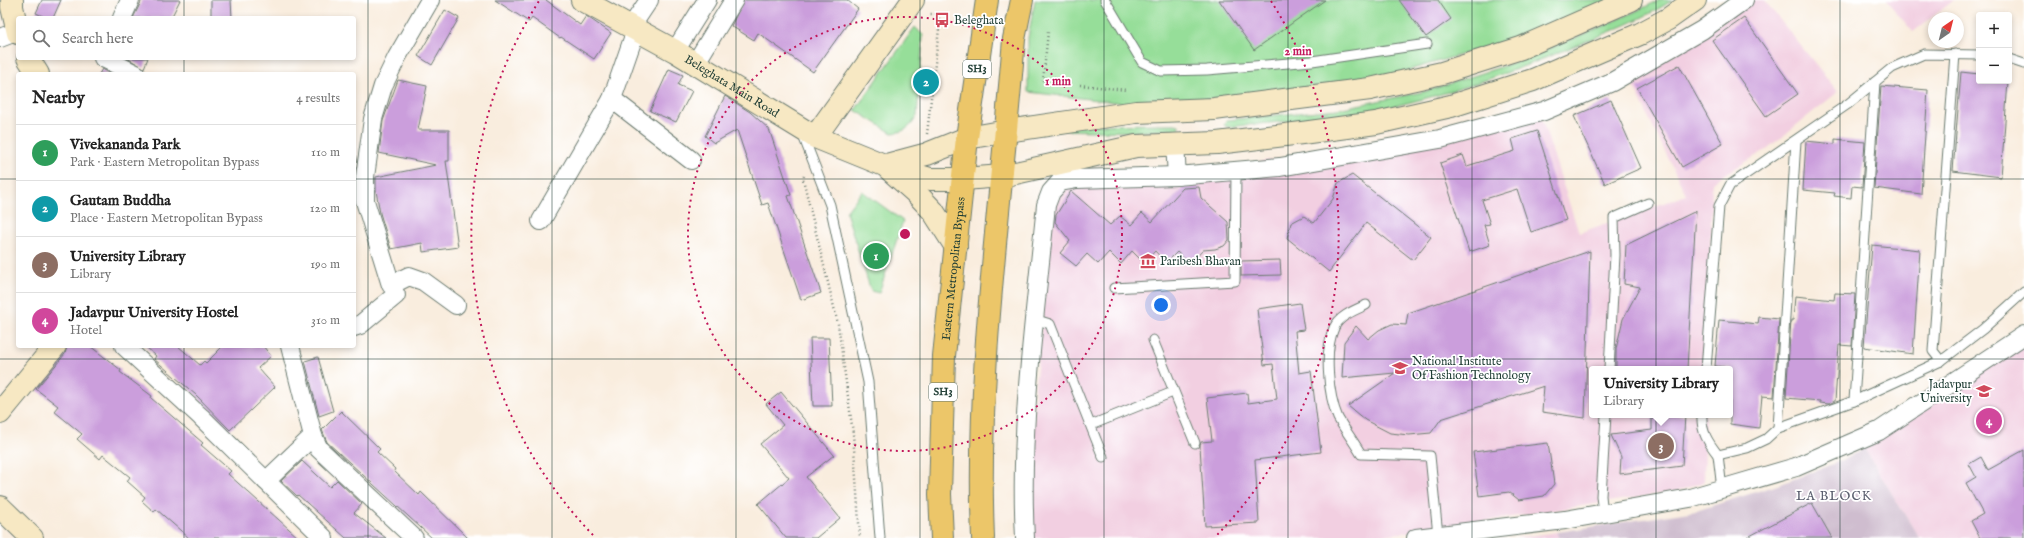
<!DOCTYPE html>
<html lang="en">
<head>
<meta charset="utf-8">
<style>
  :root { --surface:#fff; --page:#f2f2f2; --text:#222; --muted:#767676; --line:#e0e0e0; --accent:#1a73e8 }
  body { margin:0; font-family:"IM FELL English",serif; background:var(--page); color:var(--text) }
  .controls { position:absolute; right:12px; top:12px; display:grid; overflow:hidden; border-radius:4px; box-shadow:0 2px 6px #0003 }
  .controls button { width:36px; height:36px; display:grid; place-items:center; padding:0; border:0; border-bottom:1px solid var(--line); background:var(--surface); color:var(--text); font:20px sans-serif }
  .compass { position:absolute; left:1928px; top:12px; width:36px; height:36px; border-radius:50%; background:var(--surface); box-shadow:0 2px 6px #0003; rotate:35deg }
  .you { position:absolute; left:1161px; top:305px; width:14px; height:14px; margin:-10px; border:3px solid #fff; border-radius:50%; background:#1a73e8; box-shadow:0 0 0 6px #1a73e833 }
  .badge { display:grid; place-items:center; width:26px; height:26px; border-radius:50%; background:var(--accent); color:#fff; font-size:13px; font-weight:700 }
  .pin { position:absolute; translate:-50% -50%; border:2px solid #fff; box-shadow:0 1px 4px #0006 }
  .popup { position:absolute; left:1589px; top:366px; width:144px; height:52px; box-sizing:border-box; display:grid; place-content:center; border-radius:4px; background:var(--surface); filter:drop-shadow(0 1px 3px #0005); font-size:13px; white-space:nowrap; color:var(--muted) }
  .popup b { font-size:15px; color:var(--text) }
  .popup::after { content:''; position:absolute; left:50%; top:100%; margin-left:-8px; border:8px solid transparent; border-top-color:var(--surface) }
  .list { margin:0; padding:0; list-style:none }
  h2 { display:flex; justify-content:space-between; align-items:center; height:52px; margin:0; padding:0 16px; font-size:17px }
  h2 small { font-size:13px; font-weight:400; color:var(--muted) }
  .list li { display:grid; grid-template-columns:26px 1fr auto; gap:12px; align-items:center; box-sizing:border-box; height:56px; padding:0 16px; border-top:1px solid var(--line) }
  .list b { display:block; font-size:15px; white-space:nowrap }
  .list p { margin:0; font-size:13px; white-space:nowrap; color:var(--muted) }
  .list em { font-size:13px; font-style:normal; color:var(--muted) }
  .icon { flex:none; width:22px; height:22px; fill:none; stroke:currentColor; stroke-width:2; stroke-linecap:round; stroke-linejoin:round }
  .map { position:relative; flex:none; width:2024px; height:538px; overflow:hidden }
  .search { position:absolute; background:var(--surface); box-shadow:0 2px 6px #0003; left:16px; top:16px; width:340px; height:44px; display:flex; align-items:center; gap:10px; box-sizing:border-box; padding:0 14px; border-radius:4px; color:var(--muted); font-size:15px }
  .panel { position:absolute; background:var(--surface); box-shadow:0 2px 6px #0003; left:16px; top:72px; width:340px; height:276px; border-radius:4px }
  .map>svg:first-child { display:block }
</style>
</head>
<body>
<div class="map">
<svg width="2024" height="538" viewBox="0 0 2024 538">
  <rect width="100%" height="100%" fill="#fff"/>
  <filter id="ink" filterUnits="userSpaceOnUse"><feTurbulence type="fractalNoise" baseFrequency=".025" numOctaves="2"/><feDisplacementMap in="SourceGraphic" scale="8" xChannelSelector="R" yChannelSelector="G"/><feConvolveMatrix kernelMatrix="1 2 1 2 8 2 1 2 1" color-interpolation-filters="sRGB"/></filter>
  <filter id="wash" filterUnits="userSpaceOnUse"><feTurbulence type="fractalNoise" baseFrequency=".012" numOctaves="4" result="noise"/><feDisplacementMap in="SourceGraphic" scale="16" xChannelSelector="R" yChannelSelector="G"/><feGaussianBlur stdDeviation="0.9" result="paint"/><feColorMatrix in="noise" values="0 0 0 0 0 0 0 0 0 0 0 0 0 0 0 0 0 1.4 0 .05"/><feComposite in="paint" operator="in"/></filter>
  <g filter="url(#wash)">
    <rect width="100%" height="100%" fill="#f9edde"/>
    <!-- built -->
    <g fill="#f2cfe1">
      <polygon points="1754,0 1764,0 1838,92 1764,151 1712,182 1707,369 1592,369 1592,415 1706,415 1704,482 1678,491 1461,525 1361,538 1031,538 1035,387 1054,204 1066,186 1132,182 1541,117 1579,233 1686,195 1631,81 1683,49"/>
      <polygon points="1886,0 1954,0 1913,32"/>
      <polygon points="2024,334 2024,538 1919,538 1864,448"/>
      <polygon points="1558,532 1558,538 1514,538"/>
    </g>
    <!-- industrial -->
    <polygon fill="#cfbdcf" points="1864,448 1919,538 1558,538 1558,532 1696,511 1781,484 1843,460"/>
    <!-- green -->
    <g fill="#96de99" stroke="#5a8e66">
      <polygon points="1035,0 1611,0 1514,39 1382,78 1211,100 1132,104 1028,92 1028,38"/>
      <path d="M1660,0H1673C1644,19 1609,32 1577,45C1520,69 1460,91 1399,105C1343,118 1285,121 1228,127L1224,125L1227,120L1338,109L1427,91L1516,62L1604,26Z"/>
      <path d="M915,27L923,35L917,116C911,127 905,132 892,133L855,110Z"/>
      <polygon points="1175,124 1179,125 1179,129 1134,132 1024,129 1086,125"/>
      <polygon points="862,191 903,221 879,293 871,291 846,212"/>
    </g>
    <g id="blocks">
      <!-- building -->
      <g fill="#cb9edc">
        <polygon points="42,0 61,0 53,18 47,18 36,13"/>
        <polygon points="142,0 180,0 171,18 133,18"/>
        <polygon points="211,0 231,0 232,18 211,18"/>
        <polygon points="495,0 546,0 580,25 586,16 611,33 594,59 561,37 560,38 532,18 529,22"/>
        <polygon points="744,0 847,0 858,9 813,72 758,33 754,40 731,26"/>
        <polygon points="1219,0 1325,0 1254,50"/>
        <polygon points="1399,0 1438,0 1451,19 1426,37"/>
        <polygon points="445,10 459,18 432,65 418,56"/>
        <polygon points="1744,18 1798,94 1766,116 1712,40"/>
        <polygon points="127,58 148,58 144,68"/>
        <polygon points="1679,65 1723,144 1682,167 1637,88"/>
        <polygon points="102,69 112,74 99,74"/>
        <polygon points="669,69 683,75 678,85 692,91 676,122 650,111"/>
        <polygon points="1961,72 1979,74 1979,81 2008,81 2001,177 1953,171"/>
        <polygon points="398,80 427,86 418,130 449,130 449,161 446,161 458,247 423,252 422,243 391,249 380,213 376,191 376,177 436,165 379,153 383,121"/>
        <polygon points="1881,86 1928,90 1921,194 1874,188"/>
        <polygon points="725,96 750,112 769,129 791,195 788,196 821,293 801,300 768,203 762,205 737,130 714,143 705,136"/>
        <polygon points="1611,100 1641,168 1605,184 1574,116"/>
        <polygon points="1537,131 1566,220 1531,232 1517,189 1482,200 1490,224 1484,225 1490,245 1469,252 1440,163 1463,155 1467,166 1515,151 1512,139"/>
        <polygon points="1835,139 1865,142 1862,187 1852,186 1851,198 1834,196 1835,193 1803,190 1806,141 1835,144"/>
        <polygon points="1352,175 1431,237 1413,260 1366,223 1329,272 1287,238 1291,223 1304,216 1314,223 1333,199 1338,183"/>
        <polygon points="1199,187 1201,198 1228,222 1229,240 1224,246 1215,249 1203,250 1190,264 1177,252 1166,263 1155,251 1144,263 1132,251 1121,264 1109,252 1098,264 1087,254 1076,266 1060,253 1070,241 1055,222 1056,215 1071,191 1110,225 1120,216 1131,225 1142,213 1152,222 1183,188"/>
        <polygon points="1696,211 1687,369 1616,369 1616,349 1623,319 1640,287 1624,284 1626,245"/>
        <polygon points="1872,245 1920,250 1913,354 1864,347"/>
        <polygon points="1590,251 1585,418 1542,412 1544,386 1441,419 1431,433 1409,435 1390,433 1365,420 1348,406 1395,373 1342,378 1344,342 1356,326 1368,339 1379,330 1392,324 1406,325 1408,313"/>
        <polygon points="1280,260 1281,275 1241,276 1241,261"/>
        <polygon points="1835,293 1855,294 1852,346 1839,345 1835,401 1829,404 1820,403 1820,401 1786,398 1791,320 1793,320 1795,296 1834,300"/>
        <polygon points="1300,303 1304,330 1295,331 1299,373 1311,371 1321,452 1255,460 1259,523 1205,526 1200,446 1201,442 1212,441 1207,398 1247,393 1248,403 1277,399 1273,364 1264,365 1257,309"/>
        <polygon points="1759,317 1779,319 1774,397 1762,396 1759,428 1730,424 1730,368 1715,366 1719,320 1758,324"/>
        <polygon points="810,338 829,338 832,406 813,406"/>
        <polygon points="67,346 90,346 121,370 120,372 152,396 151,398 203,443 201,445 231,471 228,474 299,538 189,538 156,509 154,512 142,501 145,497 127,481 130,477 103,455 100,459 77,439 82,434 54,411 58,406 36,389 65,354"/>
        <polygon points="145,346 178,346 200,365 204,361 206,363 223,346 263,346 271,356 258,368 275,387 230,430 196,395 154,359 156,356"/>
        <polygon points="318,357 333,411 319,416 305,361"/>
        <polygon points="781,392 834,455 806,477 840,518 816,538 786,538 758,504 789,478 760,444 783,425 766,404"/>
        <polygon points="341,411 380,449 377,452 395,469 394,471 419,495 421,492 468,538 432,538 327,442 322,430"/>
        <polygon points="1652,415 1685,415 1682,466 1620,474 1621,457 1611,435 1652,430"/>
        <polygon points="1548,443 1554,484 1544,496 1519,500 1509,492 1479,496 1473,452"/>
        <polygon points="2024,450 2024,538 1980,538 1971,521 1983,514 1966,483 1976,477 1969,464 1981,457 1988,470"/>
        <polygon points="302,461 330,487 337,480 362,504 354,513 386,538 346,538 298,495 297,496 281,481"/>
        <polygon points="1812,503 1832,538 1746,538"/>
      </g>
    </g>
  </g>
  <g filter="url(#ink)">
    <use href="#blocks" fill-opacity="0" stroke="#6b7b70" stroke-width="1"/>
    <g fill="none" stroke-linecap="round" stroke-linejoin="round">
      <defs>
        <g id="lane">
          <polyline points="1105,0 1142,62 1161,71 1207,70 1312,61 1427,44"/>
          <polyline points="2009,59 2024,64"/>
          <polyline points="802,133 830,205 868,382 880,538"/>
          <polyline points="1114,288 1235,281 1236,171"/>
          <path d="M1366,305C1355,310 1339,316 1334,328C1324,350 1328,395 1338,418C1345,430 1354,442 1361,454L1430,456L1438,535"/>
          <polyline points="1034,319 1050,324 1103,457"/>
          <polyline points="1153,340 1195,443"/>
          <polyline points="1941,361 1933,351 1955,54"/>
          <polyline points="1609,369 1615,255 1614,218 1648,203"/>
          <polyline points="1706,369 1719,206 1730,185 1848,104 1892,68 1924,54 1979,55"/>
          <polyline points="1854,401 1875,82"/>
          <path d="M1702,415C1701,432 1708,442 1718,455L1747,448L1766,439L1778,428L1854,401L1941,361L1983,329L2024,292"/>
          <polyline points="1091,425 1173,392"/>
          <polyline points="1778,428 1796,141"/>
          <polyline points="1718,455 1722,489"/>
          <polyline points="1603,513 1601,496 1606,415"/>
        </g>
        <g id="street">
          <polyline points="430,0 397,57 383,86 373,119 365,177 365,201 391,285 409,276 423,281 456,305"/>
          <polyline points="122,18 130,0"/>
          <polyline points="631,27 649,0"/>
          <polyline points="636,30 612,99 691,160"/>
          <polyline points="0,38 18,31"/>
          <polyline points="675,51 707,0"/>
          <polyline points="103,58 136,74"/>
          <polyline points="695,64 734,0"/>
          <polyline points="1175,144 1177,176"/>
          <polyline points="541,221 612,99"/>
          <polyline points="354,327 360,325 396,295"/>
          <polyline points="124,346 201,417 324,538"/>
          <polyline points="290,346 313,436 319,449 414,538"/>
          <polyline points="266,481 313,436"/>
          <path d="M1025,538C1019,427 1035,316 1046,205L1051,192L1060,182L1077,179L1177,176L1280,167L1440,139L1544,111L1612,82L1702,30L1744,0"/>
          <polyline points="1416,538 1565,520 1690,498 1796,467 1879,431 2024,335"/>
        </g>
        <g id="secondary">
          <polyline points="12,0 12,7 18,33"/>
          <path id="s1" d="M582,0L675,51L815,137L884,165L930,179H964L1002,176L1136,146L1217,143L1302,133L1376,123L1451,106L1533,80L1600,51L1640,34L1668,19L1695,0"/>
          <polyline points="28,58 38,74"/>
          <polyline points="815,137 913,0"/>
          <polyline points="886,165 927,154 967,138 1007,131 1136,112 1214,109 1370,89 1442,73 1521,48 1631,0"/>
          <polyline points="889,169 916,193 933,211 956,247"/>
          <polyline points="0,413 55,346"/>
          <polyline points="0,507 32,538"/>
        </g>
        <g id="primary">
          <path id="s2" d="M942,538L940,494L944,356L967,138L987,0"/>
          <path d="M983,538C976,371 1001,205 1014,39L1022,0"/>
        </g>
      </defs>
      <!-- lane casing -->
      <use href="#lane" stroke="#6b7b70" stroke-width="11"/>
      <!-- street casing -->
      <use href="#street" stroke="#6b7b70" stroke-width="20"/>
      <!-- secondary casing -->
      <use href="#secondary" stroke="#6b7b70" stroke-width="24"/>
      <!-- primary casing -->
      <use href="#primary" stroke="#6b7b70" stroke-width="24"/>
      <!-- path -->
      <g stroke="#6b7b70" stroke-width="2.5" stroke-dasharray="1 3" stroke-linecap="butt">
        <polyline points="1043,81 1048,32"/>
        <polyline points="1080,85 1126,90"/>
        <polyline points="927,134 939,29 939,14 928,14"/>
        <polyline points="804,176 803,179 838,324 853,433 860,538"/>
      </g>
      <!-- lane -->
      <use href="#lane" stroke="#fff" stroke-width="9"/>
      <!-- street -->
      <use href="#street" stroke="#fff" stroke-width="18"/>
      <!-- secondary -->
      <use href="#secondary" stroke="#f7e8c3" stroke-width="22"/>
      <!-- primary -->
      <use href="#primary" stroke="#ecc669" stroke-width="22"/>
    </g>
  </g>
  <!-- grid -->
  <path fill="none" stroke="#1f3d34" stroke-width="1" stroke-opacity="0.55" d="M184,0V18M368,0V538M552,0V538M736,0V538M920,0V538M1104,0V538M1288,0V538M1472,0V538M1656,0V538M1840,0V538M184,58V74M0,179H18M354,179H2024M184,346V538M0,359H2024"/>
  <!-- distance rings -->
  <g fill="none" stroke="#c2185b" stroke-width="2" stroke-dasharray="2 4">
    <circle cx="905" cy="234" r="217"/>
    <path d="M593 535A434 434 0 0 1 539 1M1271 1A434 434 0 0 1 1217 535"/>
  </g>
  <!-- icons -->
  <defs>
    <symbol id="bus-bare" viewBox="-9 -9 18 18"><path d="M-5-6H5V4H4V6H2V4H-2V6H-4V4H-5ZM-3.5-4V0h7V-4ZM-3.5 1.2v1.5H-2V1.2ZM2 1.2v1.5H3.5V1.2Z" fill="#d1495b" stroke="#fff" stroke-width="2.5" paint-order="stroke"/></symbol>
    <symbol id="museum-bare" viewBox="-9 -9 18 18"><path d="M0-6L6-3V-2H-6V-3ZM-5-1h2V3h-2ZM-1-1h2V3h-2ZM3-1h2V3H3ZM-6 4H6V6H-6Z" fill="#d1495b" stroke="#fff" stroke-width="2.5" paint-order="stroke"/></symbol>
    <symbol id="university-bare" viewBox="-9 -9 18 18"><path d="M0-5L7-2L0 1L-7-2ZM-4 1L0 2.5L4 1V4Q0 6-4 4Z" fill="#d1495b" stroke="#fff" stroke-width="2.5" paint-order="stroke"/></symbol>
  </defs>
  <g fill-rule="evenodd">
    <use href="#bus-bare" x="931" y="9" width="22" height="22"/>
    <use href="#museum-bare" x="1137" y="250" width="22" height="22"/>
    <use href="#university-bare" x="1389" y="357" width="22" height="22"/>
    <use href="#university-bare" x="1973" y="380" width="22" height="22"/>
  </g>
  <g text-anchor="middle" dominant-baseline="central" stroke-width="3.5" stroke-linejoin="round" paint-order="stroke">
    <!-- shield labels -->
    <g fill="#fff" stroke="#627771" stroke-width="1">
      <rect x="963" y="60" width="28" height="18" rx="3"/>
      <rect x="929" y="383" width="28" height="18" rx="3"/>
    </g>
    <g font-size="11" font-weight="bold" fill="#1f3d34">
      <text x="977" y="69">SH3</text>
      <text x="943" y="392">SH3</text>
    </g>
    <!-- poi labels -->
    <g font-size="12" fill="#1f3d34" stroke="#fff" text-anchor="start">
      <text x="954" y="20">Beleghata</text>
      <text x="1160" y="261">Paribesh Bhavan</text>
      <text x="1412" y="361">National Institute<tspan x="1412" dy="14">Of Fashion Technology</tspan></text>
      <text x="1972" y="384" text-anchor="end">Jadavpur<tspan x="1972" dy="14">University</tspan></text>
    </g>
    <!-- street labels -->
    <g font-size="12" fill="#1f3d34" stroke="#fff">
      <text stroke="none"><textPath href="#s1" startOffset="173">Beleghata Main Road</textPath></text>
      <text stroke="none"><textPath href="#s2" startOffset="270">Eastern Metropolitan Bypass</textPath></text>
    </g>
    <!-- neighbourhood labels -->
    <g font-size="13" letter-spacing="1" fill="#5b5f6f" stroke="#fff">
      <text x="1834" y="496">LA BLOCK</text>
    </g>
  </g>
  <circle cx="905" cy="234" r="6" fill="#c2185b" stroke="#fff" stroke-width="2"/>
  <g font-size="12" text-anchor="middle" font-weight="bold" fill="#c2185b" stroke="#fff" stroke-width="3.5" stroke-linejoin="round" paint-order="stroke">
    <text x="1298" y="55">2 min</text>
    <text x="1058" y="85">1 min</text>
  </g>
</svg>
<div class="controls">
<button>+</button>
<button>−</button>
</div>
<svg class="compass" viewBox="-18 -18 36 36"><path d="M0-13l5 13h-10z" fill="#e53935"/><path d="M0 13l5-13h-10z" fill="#767676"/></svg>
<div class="you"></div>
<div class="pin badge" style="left:876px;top:256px;background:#2e9e5b">1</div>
<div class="pin badge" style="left:926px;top:82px;background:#0f9aa8">2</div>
<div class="pin badge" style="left:1661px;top:446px;background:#8d6e63">3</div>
<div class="popup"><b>University Library</b>Library</div>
<div class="pin badge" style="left:1989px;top:421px;background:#d1479c">4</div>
<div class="search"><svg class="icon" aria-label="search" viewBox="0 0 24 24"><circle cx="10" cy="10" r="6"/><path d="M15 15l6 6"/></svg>Search here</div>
<section class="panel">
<h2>Nearby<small>4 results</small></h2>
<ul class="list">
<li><span class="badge" style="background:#2e9e5b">1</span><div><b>Vivekananda Park</b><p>Park · Eastern Metropolitan Bypass</p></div><em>110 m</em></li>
<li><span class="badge" style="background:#0f9aa8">2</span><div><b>Gautam Buddha</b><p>Place · Eastern Metropolitan Bypass</p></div><em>120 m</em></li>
<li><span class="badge" style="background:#8d6e63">3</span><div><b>University Library</b><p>Library</p></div><em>190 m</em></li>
<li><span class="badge" style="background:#d1479c">4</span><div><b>Jadavpur University Hostel</b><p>Hotel</p></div><em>310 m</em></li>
</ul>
</section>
</div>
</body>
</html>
